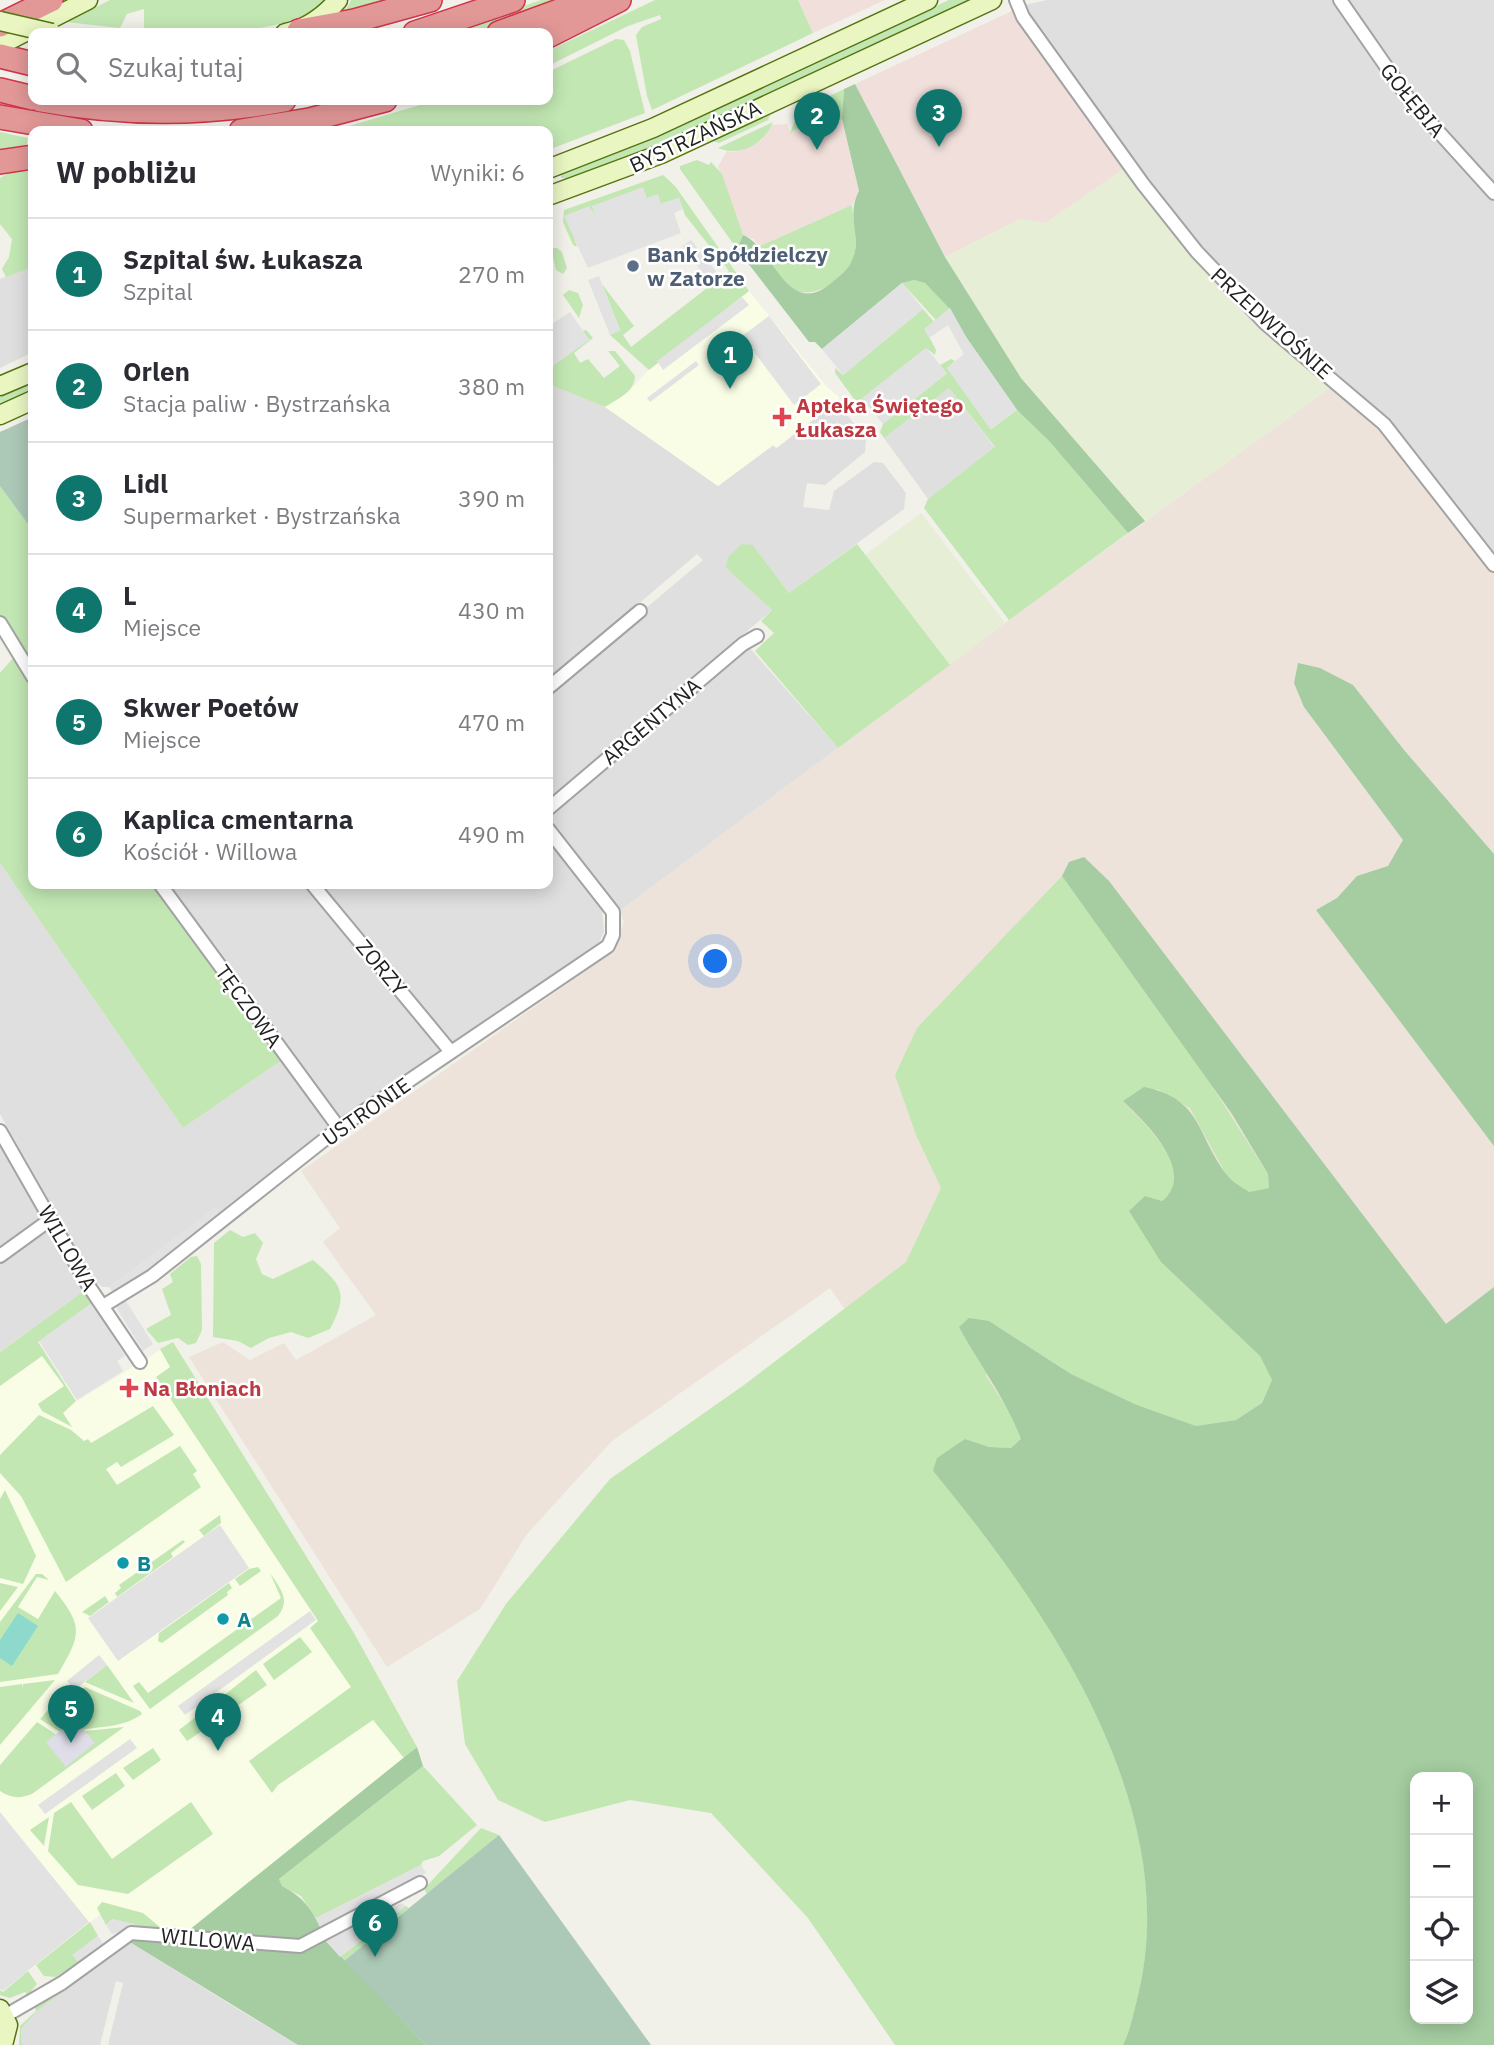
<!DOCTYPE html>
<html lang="pl">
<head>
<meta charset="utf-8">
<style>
  :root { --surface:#fff; --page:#f7f7f7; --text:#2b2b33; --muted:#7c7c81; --line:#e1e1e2; --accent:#0f766e }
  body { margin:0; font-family:"IBM Plex Sans",sans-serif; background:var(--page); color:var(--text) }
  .controls { position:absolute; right:21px; bottom:21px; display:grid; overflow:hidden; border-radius:14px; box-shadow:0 4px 18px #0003 }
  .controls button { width:63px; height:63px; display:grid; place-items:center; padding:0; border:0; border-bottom:2px solid var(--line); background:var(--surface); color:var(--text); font:35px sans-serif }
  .you { position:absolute; left:716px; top:962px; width:24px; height:24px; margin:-18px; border:5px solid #fff; border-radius:50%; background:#1a73e8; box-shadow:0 0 0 10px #1a73e833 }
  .badge { display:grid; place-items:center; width:46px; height:46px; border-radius:50%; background:var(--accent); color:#fff; font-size:23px; font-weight:700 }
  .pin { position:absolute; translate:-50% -58px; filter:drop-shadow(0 2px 4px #0008) }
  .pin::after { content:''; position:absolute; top:37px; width:24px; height:21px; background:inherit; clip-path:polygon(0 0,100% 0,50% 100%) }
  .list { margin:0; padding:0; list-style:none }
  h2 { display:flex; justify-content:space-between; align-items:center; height:91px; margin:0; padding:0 28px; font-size:30px }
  h2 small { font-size:23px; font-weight:400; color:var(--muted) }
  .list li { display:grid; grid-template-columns:46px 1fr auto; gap:21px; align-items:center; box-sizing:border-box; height:112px; padding:0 28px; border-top:2px solid var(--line) }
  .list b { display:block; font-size:26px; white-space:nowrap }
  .list p { margin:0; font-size:23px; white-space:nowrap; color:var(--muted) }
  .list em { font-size:23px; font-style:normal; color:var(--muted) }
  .icon { flex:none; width:38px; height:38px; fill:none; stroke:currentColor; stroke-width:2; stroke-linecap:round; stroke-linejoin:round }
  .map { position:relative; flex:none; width:1494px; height:2045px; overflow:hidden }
  .search { position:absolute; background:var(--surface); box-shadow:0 4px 18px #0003; left:28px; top:28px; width:525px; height:77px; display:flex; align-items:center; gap:18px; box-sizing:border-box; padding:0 24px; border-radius:14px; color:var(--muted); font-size:26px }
  .panel { position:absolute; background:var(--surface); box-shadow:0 4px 18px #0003; left:28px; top:126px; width:525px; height:763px; border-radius:14px }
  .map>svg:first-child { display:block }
</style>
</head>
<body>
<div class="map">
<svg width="1494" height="2045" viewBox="0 0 1494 2045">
  <rect width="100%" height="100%" fill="#f1f0e9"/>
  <!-- residential -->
  <g fill="#e0dfdf">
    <polygon points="1047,0 1335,0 1390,84 1494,202 1494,560 1174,218 1025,12 1025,5"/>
    <polygon points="1346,0 1494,0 1494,187 1410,94"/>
    <polygon points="33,267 33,352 0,368 0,279"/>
    <polygon points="548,384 605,407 718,486 774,445 777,448 837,401 866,440 865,452 825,485 807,483 803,507 829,510 834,491 874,462 883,463 906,493 904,509 789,593 753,545 726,568 772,610 548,802 548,691 703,560 697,554 548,681 548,478 554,472 548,465"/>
    <polygon points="949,388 995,448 928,499 884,438"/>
    <polygon points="747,645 838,748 620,911 549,824 549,815"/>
    <polygon points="548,837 602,909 604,932 599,942 454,1043 449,1041 317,884 548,884"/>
    <polygon points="0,863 183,1128 282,1060 330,1124 330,1130 222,1215 215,1208 109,1287 103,1287 95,1282 0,1114"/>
    <polygon points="166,884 309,884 441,1047 441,1052 338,1119"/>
    <polygon points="0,1143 41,1217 40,1221 0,1250"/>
    <polygon points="44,1231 50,1232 84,1291 0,1352 0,1262"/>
    <polygon points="128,1941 236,2008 298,2045 108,2045 123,1983 116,1981 100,2045 22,2045 21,2029 37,2011"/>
  </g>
  <!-- commercial -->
  <g fill="#f0dfda">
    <polygon points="798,0 885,0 813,33"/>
    <polygon points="1012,11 1126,167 1046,223 1020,219 945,257 855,84"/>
    <polygon points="842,119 859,192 852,205 758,247 754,239 743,235 718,167 727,151 735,152 761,141 772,125 787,124 790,132 800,128 803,134"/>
  </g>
  <!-- education -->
  <g fill="#f9fde6">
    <polygon points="749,291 827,387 840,398 776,448 773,445 718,486 605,407 629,391 657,361"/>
    <polygon points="30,1330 77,1401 173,1342 354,1633 417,1747 183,1935 101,1914 3,1992 0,1990 0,1352"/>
  </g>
  <!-- military -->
  <polygon fill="#ede3da" points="1335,384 1380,426 1494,571 1494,1794 1468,1777 1415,1777 1324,1986 830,1288 612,1441 527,1534 480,1609 387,1667 189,1357 223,1342 250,1360 284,1343 296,1360 376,1315 323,1242 340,1228 301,1171 614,951 624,922 620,911 1009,620"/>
  <!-- farmland -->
  <g fill="#e7eed6">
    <polygon points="1126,167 1168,222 1335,384 1145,521 1021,378 945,257 1020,219 1046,223"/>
    <polygon points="921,513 1005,623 950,665 865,555"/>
  </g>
  <!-- grass -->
  <g fill="#c2e7b3">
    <path d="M110,0H328C285,37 203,33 149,33V28H144V9L127,14L120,28L66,22Z"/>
    <polygon points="351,0 393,0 345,11"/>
    <polygon points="541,0 565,0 474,33 446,33"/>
    <polygon points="655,0 798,0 813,33 652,110 647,96 636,35 642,27 661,19 660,15 628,26 548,66 548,51"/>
    <polygon points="949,0 967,0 689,131 569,179 561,178 561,174 684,125"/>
    <polygon points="616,39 624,40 630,51 645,113 548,150 548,131 332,131 437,100 463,103 471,100 548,100 548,72"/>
    <polygon points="844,89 842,119 803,134 799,128 790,133 798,112"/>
    <polygon points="771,113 768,120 719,143 712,141"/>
    <path d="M773,122C764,144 741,157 718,148Z"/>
    <polygon points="0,132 28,138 25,152 0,156"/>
    <polygon points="697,160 709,165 711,162 722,174 743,235 737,249 680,169 680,166"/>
    <polygon points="33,169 33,267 6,277 2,269 9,257 12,239 0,224 0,178 10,172"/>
    <polygon points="663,175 675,186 749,291 649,370 610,335 620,330 602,284 634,326 623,335 631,347 729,271 685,215 679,198 661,204 647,198 592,206 596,216 574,237 577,247 573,245 563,222 564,210"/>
    <path d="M852,205C853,221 859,243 853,259C844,281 809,304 787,286C776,277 767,258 758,247Z"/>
    <polygon points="551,248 557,248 562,252 567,268 563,274 556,270"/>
    <polygon points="914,280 925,283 950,308 936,320 902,283"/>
    <polygon points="569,290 578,293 583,305 579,318 563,295"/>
    <polygon points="923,309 934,322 925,329 936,350 935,355 926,348 863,398 869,407 860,407 835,373 835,368 843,375"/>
    <path d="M586,330L593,338L574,353L580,363L588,359L604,378L620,366L608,351H615L635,376C635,392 617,399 605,407L548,384V364L550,367L589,340L583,331Z"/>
    <polygon points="951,359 955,361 947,368 991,429 1017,410 1049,441 1128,533 1009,620 924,508 928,499 995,447 949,388 884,438 880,432 883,424 946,374 940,365"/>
    <polygon points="33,382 33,390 0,405 0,397"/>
    <polygon points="0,486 33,531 33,670 0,616"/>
    <polygon points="742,544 753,545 789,593 857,544 950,665 838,748 755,651 774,633 761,621 772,610 726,568 728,557"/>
    <polygon points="14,657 17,658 33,686 33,884 156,884 282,1060 183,1128 0,863 0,673"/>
    <path d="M1062,876L1208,1080L1268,1174L1269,1188L1249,1192L1228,1178L1190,1108L1157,1089L1123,1101C1143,1123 1199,1171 1162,1201L1145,1196L1161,1262L1260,1356L1272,1380L1262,1403L1236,1420L1196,1426L1137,1405L1071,1374L989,1321L986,1376L1011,1414L1022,1439L1011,1448L989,1447L965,1439L933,1471C956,1499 982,1527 1003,1557C1089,1683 1178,1843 1137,1999C1133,2015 1130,2031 1123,2045H895L808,1918L711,1813L630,1800L545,1822L498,1800L465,1744L457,1681L506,1604L610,1479L744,1385L906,1262L941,1188L916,1135L895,1075L917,1028Z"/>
    <path d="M230,1230L243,1237L255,1233L263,1243L256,1259L262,1274L273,1279L313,1260C342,1285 349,1293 330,1329L308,1338L291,1332L269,1338L251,1348L238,1341L213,1337L214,1243Z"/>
    <polygon points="197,1256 201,1264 202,1330 196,1343 188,1345 178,1338 158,1343 146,1329 171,1315 162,1289 173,1282 170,1274 191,1257"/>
    <polygon points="84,1291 92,1303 38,1342 76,1401 63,1413 72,1427 42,1411 38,1404 64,1386 42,1356 0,1386 0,1352"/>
    <polygon points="173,1342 354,1633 417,1747 404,1758 373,1720 278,1785 272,1793 249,1761 351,1687 310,1628 318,1621 156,1377 170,1367 160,1349"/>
    <polygon points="153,1406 174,1435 121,1467 117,1462 106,1469 117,1485 180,1446 197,1471 193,1474 201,1487 66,1582 21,1496 0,1473 0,1455 39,1415 71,1430 84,1441 88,1439 91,1443"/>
    <polygon points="5,1490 36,1556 23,1584 0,1578 0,1499"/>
    <polygon points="220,1515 221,1523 204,1536 199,1530"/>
    <polygon points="183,1540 185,1542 171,1553 173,1557 117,1597 115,1593 121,1588 119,1585"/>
    <polygon points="258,1567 261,1571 240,1586 235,1579 249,1569"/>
    <path d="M270,1573C280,1588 291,1600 278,1616L150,1709L133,1686L139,1682L148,1693L281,1598Z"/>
    <path d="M36,1574H42L49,1580L37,1577L18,1607L38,1619L55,1591C84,1627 81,1635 58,1674L0,1682V1622Z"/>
    <polygon points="0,1583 18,1587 0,1611"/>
    <polygon points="229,1583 232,1588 227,1592 228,1595 162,1643 158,1641 159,1633"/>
    <polygon points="105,1596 109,1602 90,1616 82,1612"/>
    <polygon points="300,1637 312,1652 274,1680 263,1664"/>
    <polygon points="107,1665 134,1703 85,1682"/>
    <polygon points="256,1670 267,1685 227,1713 218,1700"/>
    <polygon points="55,1680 0,1745 0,1687 22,1684 23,1688 23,1684"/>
    <path d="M85,1687L140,1711L142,1714C119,1731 89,1725 63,1734L40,1719L67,1689L74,1696Z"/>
    <polygon points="210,1706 220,1719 187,1741 179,1730"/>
    <path d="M37,1722L60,1737L76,1732L124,1727L32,1794C19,1799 11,1798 0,1791V1765Z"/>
    <polygon points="153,1748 161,1760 133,1780 123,1768"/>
    <polygon points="423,1766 477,1825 439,1856 423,1861 421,1865 316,1918 301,1896 282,1886 279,1879"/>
    <polygon points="116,1773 125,1786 92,1810 82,1796"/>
    <polygon points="71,1802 112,1859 191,1802 213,1834 128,1894 78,1885 48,1851 54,1813"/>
    <polygon points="49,1817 44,1846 30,1830"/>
    <polygon points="481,1828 499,1835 427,1894 424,1889"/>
    <polygon points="102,1902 143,1913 161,1928 183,1935 136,1928 112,1919 106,1925 97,1908"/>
    <polygon points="406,1906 409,1908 344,1961 340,1957"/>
    <polygon points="90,1922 98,1936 73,1955 78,1962 56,1977 44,1976 36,1965"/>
    <polygon points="28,1971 37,1984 28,1995 25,1992 10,1998 0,1995 0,1990 3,1992"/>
    <polygon points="75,1982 37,2011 21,2029 22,2045 19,2045 20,2026 36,2011 35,2007"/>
  </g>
  <!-- forest -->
  <g fill="#a5cda1" fill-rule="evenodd">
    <path d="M855,84L945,257L1021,378L1145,521L1128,533L1049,441L1017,410L966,337L950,309L925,283L914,280L902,283L822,349L815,342H809L737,249L743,235C773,246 786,319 830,284C838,277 848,271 852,260C863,238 845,217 859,191L842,119L844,89Z"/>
    <polygon points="1298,663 1320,668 1353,685 1404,750 1494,854 1494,1146 1316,910 1337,898 1357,876 1388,866 1403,840 1304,707 1294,683"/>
    <path d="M1084,857L1109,881L1446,1324L1494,1287V2045H1123C1130,2031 1133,2015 1137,1999C1186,1811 1048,1609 933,1471L937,1458L965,1439L989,1447L1011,1448L1021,1439C1006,1399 979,1364 959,1327L969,1318L989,1321L1071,1374L1137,1405L1196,1426L1236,1420L1262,1403L1272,1380L1260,1356L1161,1262L1129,1211L1145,1196L1162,1201C1198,1172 1144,1121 1123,1101L1144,1087C1203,1099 1196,1135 1227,1175C1232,1182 1242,1187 1249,1192L1269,1188L1268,1174L1232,1114L1062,876L1069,862ZM1468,1777V2019H1415V1777Z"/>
    <path d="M417,1747L423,1766L279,1879L282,1886C301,1896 311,1907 320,1927L301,1942L183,1935Z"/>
    <polygon points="137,1937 265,1946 323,1938 426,2045 298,2045 128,1941"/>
  </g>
  <!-- cemetery -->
  <g fill="#acc8b6">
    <polygon points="33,417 33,531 0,486 0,432"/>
    <polygon points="499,1835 651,2045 426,2045 344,1961"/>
  </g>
  <!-- pitch -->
  <polygon fill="#8ddacc" points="18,1613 38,1626 12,1666 0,1658 0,1640"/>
  <!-- parking -->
  <g fill="#e2e2e2">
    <polygon points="643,187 647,198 658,194 661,204 679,198 683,209 674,213 681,233 588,268 564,216 589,206 596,216 592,206"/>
    <polygon points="691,240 721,278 712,285 682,246"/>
    <polygon points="599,276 620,331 610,335 588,280"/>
    <polygon points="902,283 923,309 843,375 822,349"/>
    <polygon points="742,297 749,305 663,370 657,361"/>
    <polygon points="950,308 966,337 1017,410 990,429 947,368 964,354 948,325 929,338 924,329"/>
    <polygon points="570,312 589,340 550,368 548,327"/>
    <polygon points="769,316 821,384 794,405 742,336"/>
    <polygon points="926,348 947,373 883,424 862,398"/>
    <polygon points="696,361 699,365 650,402 647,398"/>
    <polygon points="216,1207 222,1215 115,1295 109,1287"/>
    <polygon points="126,1301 153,1344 143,1351 116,1307"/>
    <polygon points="92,1303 125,1356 117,1361 123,1371 77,1400 39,1341"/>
    <polygon points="220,1525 249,1568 118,1661 88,1618"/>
    <polygon points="310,1611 316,1620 185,1715 178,1706"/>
    <polygon points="99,1655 107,1665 74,1690 67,1681"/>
    <polygon points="130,1739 137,1748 45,1814 38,1805"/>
    <polygon points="0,1812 89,1922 3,1991 0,1989"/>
    <polygon points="421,1865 426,1873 320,1927 316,1918"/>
    <polygon points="401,1903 406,1906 340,1957 323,1938"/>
    <polygon points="112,1919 135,1924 136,1928 112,1934 106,1925"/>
    <polygon points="98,1936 103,1943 78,1962 72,1955"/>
  </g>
  <!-- plaza -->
  <polygon fill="#dfdde7" points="75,1719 95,1743 66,1767 46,1742"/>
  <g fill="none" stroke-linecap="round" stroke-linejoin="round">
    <defs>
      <g id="street">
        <polyline points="1016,0 1023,17 1143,184 1197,252 1266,324 1384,424 1494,565"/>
        <polyline points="1340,0 1408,98 1494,193"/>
        <polyline points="0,623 33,677"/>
        <polyline points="548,688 640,611"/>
        <polyline points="548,809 743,644 757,636"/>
        <polyline points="160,884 339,1128"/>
        <polyline points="312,884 451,1052"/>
        <polyline points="0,1131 88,1285 140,1362"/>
        <polyline points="0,1256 51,1219"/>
        <polyline points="103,1306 152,1276 339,1128 608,946 613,935 613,912 548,829"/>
        <polyline points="5,2016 62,1983 131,1933 300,1946 420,1883"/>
      </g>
      <g id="secondary">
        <path d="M285,33C307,29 324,16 338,0"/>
        <polyline points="0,45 88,0"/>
        <polyline points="548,169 653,128 928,0"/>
        <polyline points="548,196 661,154 992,0"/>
        <polyline points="0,386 33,372"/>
        <polyline points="0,415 33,400"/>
        <polyline points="0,2009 8,2025 3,2045"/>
      </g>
      <g id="highway">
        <polyline points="0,25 51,0"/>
        <polyline points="299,31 354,21 430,0"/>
        <polyline points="415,33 513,0"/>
        <polyline points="499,33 589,0"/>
        <polyline points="548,36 619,0"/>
        <polyline points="0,56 33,64"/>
        <polyline points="0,90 33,98"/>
        <path d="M41,100C122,115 203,115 284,100"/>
        <polyline points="0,117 81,131"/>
        <polyline points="241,131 309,120 385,100"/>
        <polyline points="0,162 33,157"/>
      </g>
    </defs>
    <!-- street casing -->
    <use href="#street" stroke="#a3a3a3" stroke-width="16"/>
    <!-- secondary casing -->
    <use href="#secondary" stroke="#55740d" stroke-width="21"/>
    <!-- highway casing -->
    <use href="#highway" stroke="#d0354b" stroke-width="26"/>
    <!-- street -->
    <use href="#street" stroke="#fff" stroke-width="12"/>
    <!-- secondary -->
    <use href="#secondary" stroke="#e9f6c2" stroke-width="18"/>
    <!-- highway -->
    <use href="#highway" stroke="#e29897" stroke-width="23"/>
    <defs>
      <polyline id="secondary-bridge" points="0,21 52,33"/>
    </defs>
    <!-- secondary-bridge casing -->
    <use href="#secondary-bridge" stroke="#55740d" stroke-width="21" stroke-linecap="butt"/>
    <!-- secondary-bridge -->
    <use href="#secondary-bridge" stroke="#e9f6c2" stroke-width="18"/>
  </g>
  <!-- markers -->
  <circle fill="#5c6f8a" stroke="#fff" stroke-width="2.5" cx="633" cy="266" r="7"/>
  <g fill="#e0444e" stroke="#fff" stroke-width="2.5">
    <path d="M778.5 406.5h7v7h7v7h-7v7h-7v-7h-7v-7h7z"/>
    <path d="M125.5 1377.5h7v7h7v7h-7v7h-7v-7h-7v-7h7z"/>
  </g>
  <g fill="#0f9aa8" stroke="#fff" stroke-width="2.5">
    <circle cx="123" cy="1563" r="7"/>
    <circle cx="223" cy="1619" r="7"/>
  </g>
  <g text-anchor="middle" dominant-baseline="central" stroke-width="5" stroke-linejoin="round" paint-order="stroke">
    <!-- street labels -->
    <g font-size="21" fill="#222" stroke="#fff">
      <text transform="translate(1413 100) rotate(51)">GOŁĘBIA</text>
      <text transform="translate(695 136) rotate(-25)">BYSTRZAŃSKA</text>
      <text transform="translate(1272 323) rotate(42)">PRZEDWIOŚNIE</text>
      <text transform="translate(651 721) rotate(-40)">ARGENTYNA</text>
      <text transform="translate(382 967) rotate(50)">ZORZY</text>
      <text transform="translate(249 1006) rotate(54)">TĘCZOWA</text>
      <text transform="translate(366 1111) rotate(-35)">USTRONIE</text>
      <text transform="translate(68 1248) rotate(60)">WILLOWA</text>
      <text transform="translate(208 1939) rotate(5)">WILLOWA</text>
    </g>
    <!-- service labels -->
    <g font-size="21" font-weight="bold" fill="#4e5e75" stroke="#fff" text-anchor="start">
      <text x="647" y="254">Bank Spółdzielczy<tspan x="647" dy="24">w Zatorze</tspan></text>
    </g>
    <!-- health labels -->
    <g font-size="21" font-weight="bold" fill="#be3a42" stroke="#fff" text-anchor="start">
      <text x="796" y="405">Apteka Świętego<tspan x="796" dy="24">Łukasza</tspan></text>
      <text x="143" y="1388">Na Błoniach</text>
    </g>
    <!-- culture labels -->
    <g font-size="21" font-weight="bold" fill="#0d838f" stroke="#fff" text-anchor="start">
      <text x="137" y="1563">B</text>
      <text x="237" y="1619">A</text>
    </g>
  </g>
</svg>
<div class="controls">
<button>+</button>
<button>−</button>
<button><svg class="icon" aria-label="locate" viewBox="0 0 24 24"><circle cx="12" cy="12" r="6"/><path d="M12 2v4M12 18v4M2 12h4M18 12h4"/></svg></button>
<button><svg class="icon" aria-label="layers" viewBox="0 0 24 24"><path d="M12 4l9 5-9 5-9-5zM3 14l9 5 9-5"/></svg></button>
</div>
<div class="you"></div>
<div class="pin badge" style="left:730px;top:389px">1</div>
<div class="pin badge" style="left:817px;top:150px">2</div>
<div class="pin badge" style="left:939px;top:147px">3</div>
<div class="pin badge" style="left:218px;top:1751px">4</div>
<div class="pin badge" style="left:71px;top:1743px">5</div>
<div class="pin badge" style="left:375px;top:1957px">6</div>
<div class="search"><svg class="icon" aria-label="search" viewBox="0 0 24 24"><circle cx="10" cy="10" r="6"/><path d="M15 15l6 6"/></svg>Szukaj tutaj</div>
<section class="panel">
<h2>W pobliżu<small>Wyniki: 6</small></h2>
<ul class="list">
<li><span class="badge">1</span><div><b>Szpital św. Łukasza</b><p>Szpital</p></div><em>270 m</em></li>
<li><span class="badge">2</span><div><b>Orlen</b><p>Stacja paliw · Bystrzańska</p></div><em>380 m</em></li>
<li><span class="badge">3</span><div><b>Lidl</b><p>Supermarket · Bystrzańska</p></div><em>390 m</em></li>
<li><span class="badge">4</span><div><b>L</b><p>Miejsce</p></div><em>430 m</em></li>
<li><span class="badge">5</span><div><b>Skwer Poetów</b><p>Miejsce</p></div><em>470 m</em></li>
<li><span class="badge">6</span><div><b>Kaplica cmentarna</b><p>Kościół · Willowa</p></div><em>490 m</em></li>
</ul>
</section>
</div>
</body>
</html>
